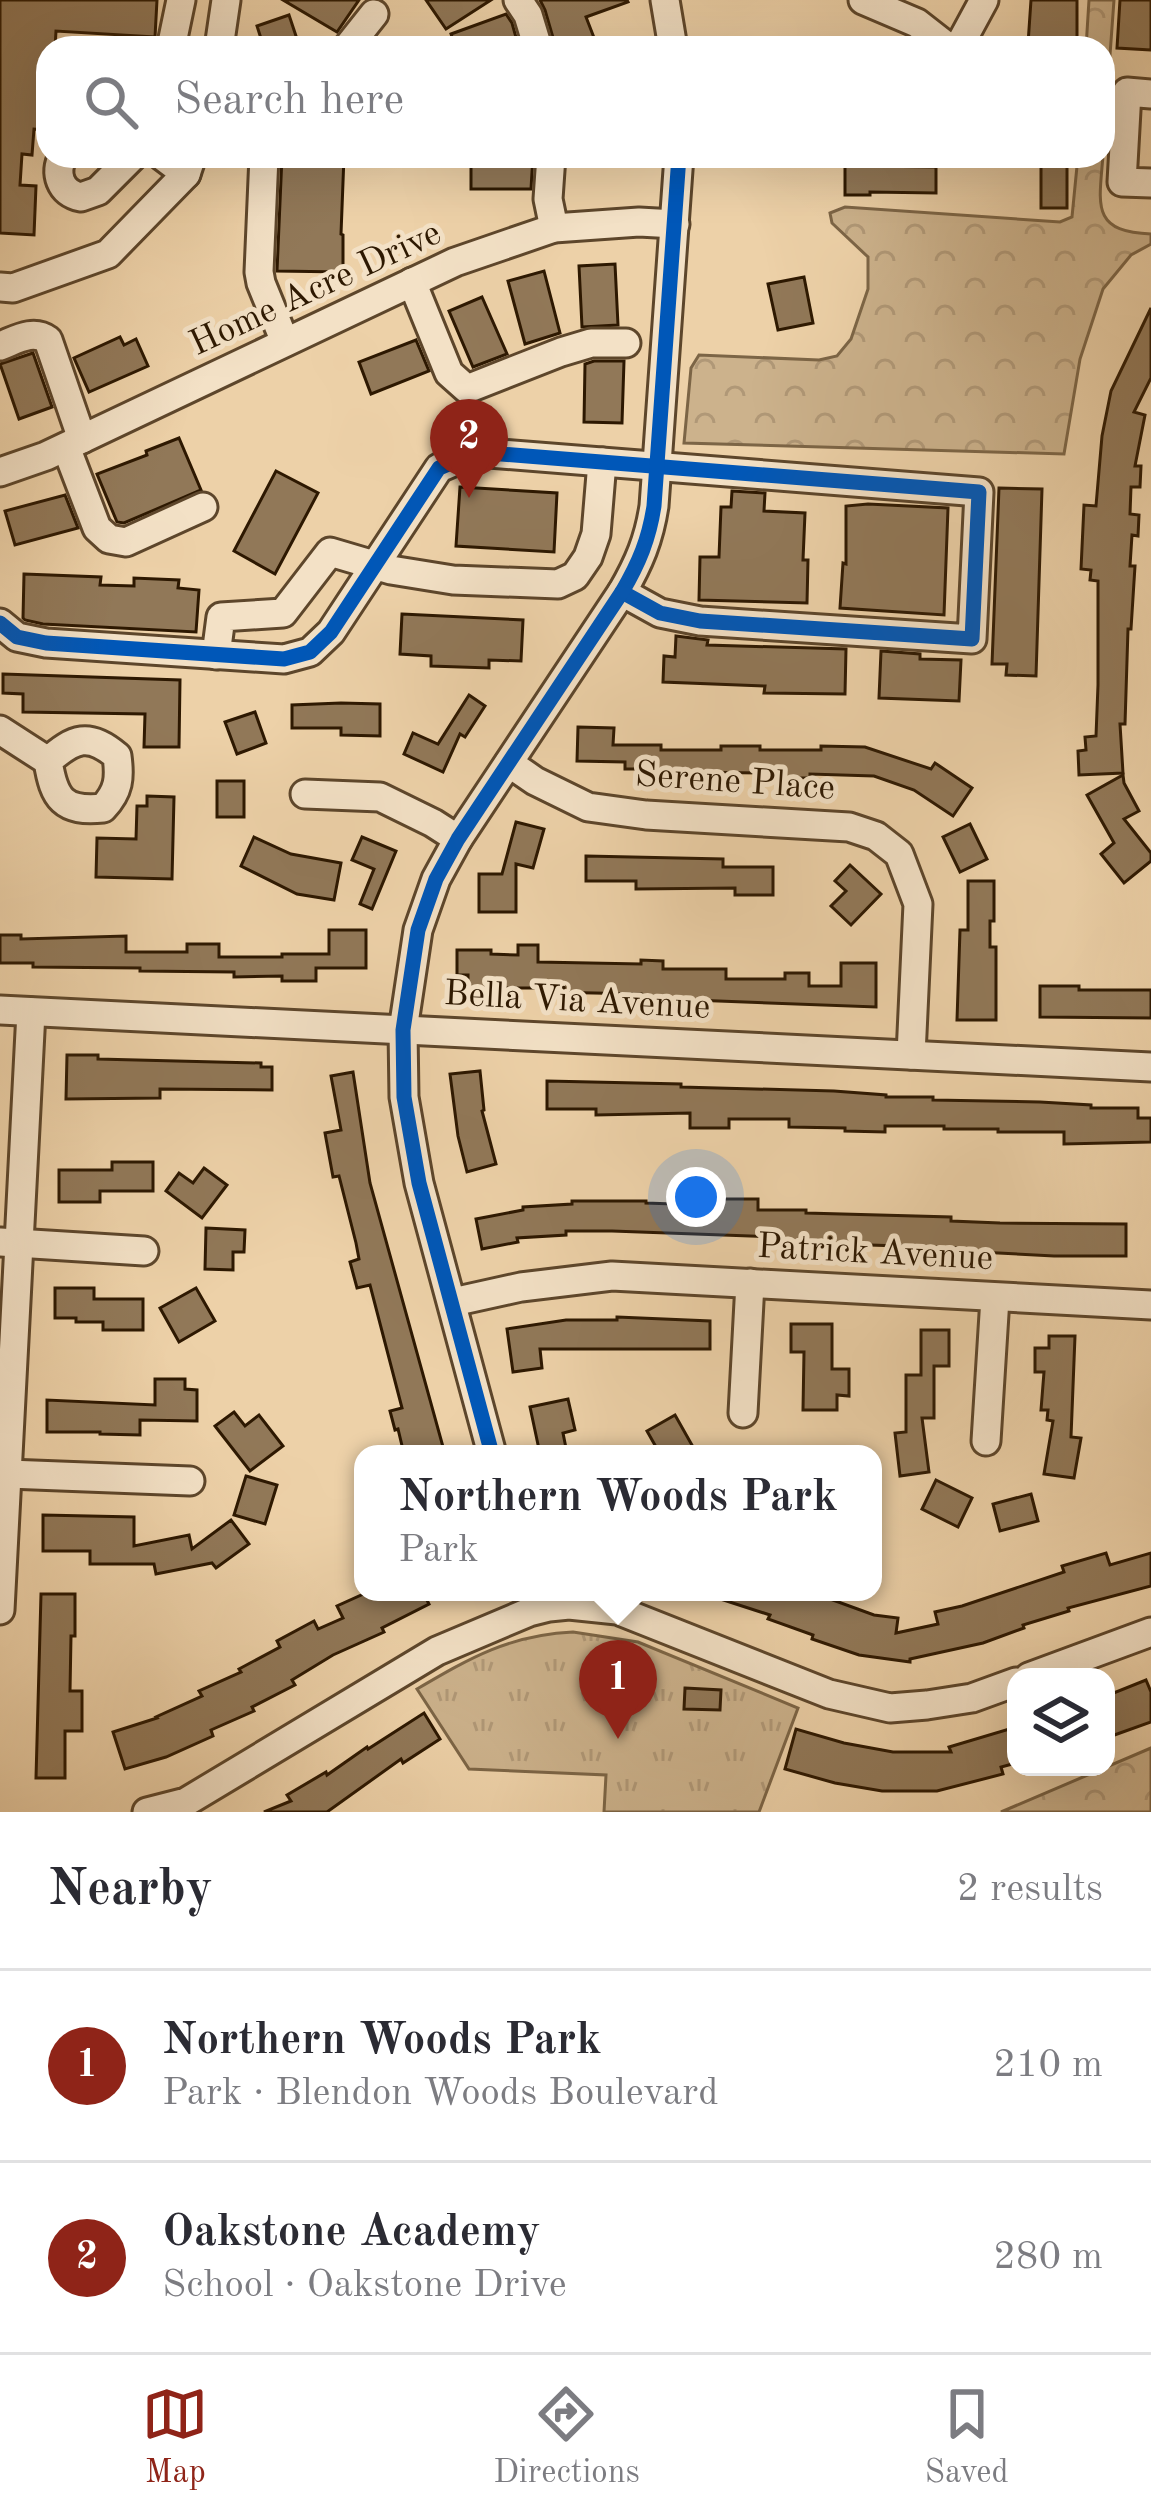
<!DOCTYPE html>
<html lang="en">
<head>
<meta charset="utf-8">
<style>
  :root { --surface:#fff; --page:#f7f7f7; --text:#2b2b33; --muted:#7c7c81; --line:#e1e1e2; --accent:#8f2418 }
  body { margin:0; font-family:"Old Standard TT",serif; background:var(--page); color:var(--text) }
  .controls { position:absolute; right:36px; bottom:36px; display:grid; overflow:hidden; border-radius:24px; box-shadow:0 12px 48px #0002 }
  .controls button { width:108px; height:108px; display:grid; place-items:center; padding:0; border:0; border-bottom:3px solid var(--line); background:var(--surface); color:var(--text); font:60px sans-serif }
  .you { position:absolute; left:696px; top:1197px; width:42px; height:42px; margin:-30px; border:9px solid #fff; border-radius:50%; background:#1a73e8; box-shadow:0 0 0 18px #1a73e833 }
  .badge { display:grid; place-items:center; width:78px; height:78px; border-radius:50%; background:var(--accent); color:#fff; font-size:39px; font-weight:700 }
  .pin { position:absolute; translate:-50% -99px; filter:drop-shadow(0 3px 6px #0008) }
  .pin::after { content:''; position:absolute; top:63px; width:42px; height:36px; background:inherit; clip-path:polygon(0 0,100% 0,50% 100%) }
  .popup { position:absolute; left:354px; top:1445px; width:528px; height:156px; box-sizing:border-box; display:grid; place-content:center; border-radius:24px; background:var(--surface); filter:drop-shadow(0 3px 9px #0005); font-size:39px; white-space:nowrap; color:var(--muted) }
  .popup b { font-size:45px; color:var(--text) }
  .popup::after { content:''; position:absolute; left:50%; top:100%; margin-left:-24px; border:24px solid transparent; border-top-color:var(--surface) }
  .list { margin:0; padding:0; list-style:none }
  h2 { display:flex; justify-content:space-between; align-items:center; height:156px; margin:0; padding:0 48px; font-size:51px }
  h2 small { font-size:39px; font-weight:400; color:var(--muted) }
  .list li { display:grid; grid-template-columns:78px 1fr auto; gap:36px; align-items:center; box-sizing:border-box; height:192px; padding:0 48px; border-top:3px solid var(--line) }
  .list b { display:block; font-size:45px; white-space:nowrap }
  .list p { margin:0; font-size:39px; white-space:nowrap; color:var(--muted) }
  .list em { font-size:39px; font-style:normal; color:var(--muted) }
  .icon { flex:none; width:66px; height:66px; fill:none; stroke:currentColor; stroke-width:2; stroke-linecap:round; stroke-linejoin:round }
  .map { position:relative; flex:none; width:1151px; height:1812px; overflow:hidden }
  .search { position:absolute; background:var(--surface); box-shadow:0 12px 48px #0002; left:36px; right:36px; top:36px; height:132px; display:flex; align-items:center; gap:30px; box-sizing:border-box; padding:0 42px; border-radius:36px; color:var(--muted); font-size:45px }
  .sheet { height:540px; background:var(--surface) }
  nav { display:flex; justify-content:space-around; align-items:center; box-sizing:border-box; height:168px; border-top:3px solid var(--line); background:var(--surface); font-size:33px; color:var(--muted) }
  nav a { display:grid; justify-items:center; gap:6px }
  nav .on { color:var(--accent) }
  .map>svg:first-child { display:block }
</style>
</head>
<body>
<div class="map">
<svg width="1151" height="1812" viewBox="0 0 1151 1812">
  <defs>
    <pattern id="forest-crowns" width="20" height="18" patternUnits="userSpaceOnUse" patternTransform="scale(3)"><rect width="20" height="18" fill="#ccb28c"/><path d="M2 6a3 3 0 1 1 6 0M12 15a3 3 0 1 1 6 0" fill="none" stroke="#b09877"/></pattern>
    <pattern id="park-tufts" width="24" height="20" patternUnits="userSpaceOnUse" patternTransform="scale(3)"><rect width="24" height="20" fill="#ccb28c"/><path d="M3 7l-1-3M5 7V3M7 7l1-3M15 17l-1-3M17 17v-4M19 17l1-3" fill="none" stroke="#b09877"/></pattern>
  </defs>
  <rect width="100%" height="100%" fill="#edd1a8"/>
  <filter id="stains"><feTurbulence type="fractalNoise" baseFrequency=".00167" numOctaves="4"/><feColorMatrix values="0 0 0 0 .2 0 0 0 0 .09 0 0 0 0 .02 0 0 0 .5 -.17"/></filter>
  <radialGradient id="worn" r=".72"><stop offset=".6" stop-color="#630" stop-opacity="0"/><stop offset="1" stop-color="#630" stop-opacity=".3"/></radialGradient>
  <!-- forest -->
  <g fill="url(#forest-crowns)" stroke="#7c6546" stroke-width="3">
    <polygon points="1089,0 1114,0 1103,151 1103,48 1086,48"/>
    <path d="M1078,156H1103C1099,205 1091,232 1151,234V244L1131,255L1103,289L1080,359L1064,454L684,443L691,368L699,355L819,360L837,356L851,339L868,289V257L832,223L830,213L845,207L1060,222L1072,217Z"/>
    <polygon points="1151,1748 1151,1812 1001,1812"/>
  </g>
  <!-- park -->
  <path fill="url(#park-tufts)" stroke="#7c6546" stroke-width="3" d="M573,1632L638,1642L798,1708L759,1812H604L606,1775L469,1769L417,1689C470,1658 509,1635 573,1632Z"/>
  <!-- building -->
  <g fill="#917858" stroke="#2d1801" stroke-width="3">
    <polygon points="0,0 157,0 155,37 56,31 55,48 48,48 48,130 34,129 32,155 22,154 20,185 36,186 34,235 0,233"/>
    <polygon points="283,0 359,0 337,32"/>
    <polygon points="426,0 491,0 446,29"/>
    <polygon points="540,0 627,0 628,2 586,17 598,48 556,48 545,10"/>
    <polygon points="1031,0 1077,0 1077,44 1028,44"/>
    <polygon points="1120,0 1151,0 1151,50 1117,48"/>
    <polygon points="506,14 512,23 519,48 456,48 451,34"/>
    <polygon points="289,15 300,48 264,48 257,26"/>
    <polygon points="282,156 344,156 341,234 343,235 343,272 277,271"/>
    <polygon points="471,156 533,156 531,189 471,189"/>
    <polygon points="845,156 870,156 870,166 936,167 936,193 870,192 870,195 845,195"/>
    <rect x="1041" y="159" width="26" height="49"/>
    <polygon points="615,264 618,325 582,327 579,266"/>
    <polygon points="544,271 560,333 525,344 508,281"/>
    <polygon points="804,277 813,323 778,330 768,284"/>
    <polygon points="482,297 507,354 473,367 449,311"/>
    <polygon points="1151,308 1151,378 1134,412 1145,415 1135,466 1141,466 1140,487 1131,487 1130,514 1139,515 1138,536 1132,535 1130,566 1135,566 1131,629 1128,629 1125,724 1120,724 1123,773 1079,775 1078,751 1086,750 1085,737 1096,736 1098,685 1098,581 1090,580 1091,570 1081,569 1084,505 1096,506 1102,436 1111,391"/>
    <polygon points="120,337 124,345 136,339 148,366 89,392 74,358"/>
    <polygon points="416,340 429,371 371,394 359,362"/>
    <polygon points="33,353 52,407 19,419 0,364"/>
    <polygon points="594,361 624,361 622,423 584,422 585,364"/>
    <polygon points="179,438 201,490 124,523 117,522 97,474 147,455 146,451"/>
    <polygon points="276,471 318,493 275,574 234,551"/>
    <polygon points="460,487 557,493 554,552 456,546"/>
    <polygon points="999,488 1042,489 1036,676 1006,675 1007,664 992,664"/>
    <polygon points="732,491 765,493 764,511 805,513 803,560 808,560 807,603 699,600 700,557 719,557 721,507 731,507"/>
    <polygon points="65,495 78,528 15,545 5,511"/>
    <polygon points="868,504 948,508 944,615 840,608 843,563 846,564 846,506"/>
    <polygon points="24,574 101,577 100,585 134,586 134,578 179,580 178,588 199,590 196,632 43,624 25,620 23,618"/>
    <polygon points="402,614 523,620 521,661 489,660 489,668 431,666 431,656 400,654"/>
    <polygon points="676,636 708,640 707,645 846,649 845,694 764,693 765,686 663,682 664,656 675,657"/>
    <polygon points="881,651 920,654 920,659 961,660 959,701 879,698"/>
    <polygon points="3,674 180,680 179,747 144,747 145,714 23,712 23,694 3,693"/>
    <polygon points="469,695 485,706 465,737 460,734 443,772 404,754 413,733 438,744"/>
    <polygon points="341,703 380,704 380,736 341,735 341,728 292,728 292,705"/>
    <polygon points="255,712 266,743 237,754 225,722"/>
    <polygon points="578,727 614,728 613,745 661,745 661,750 721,750 721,746 760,746 760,750 821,750 821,746 865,747 931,769 935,763 972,788 953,816 914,790 874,776 810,774 810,778 771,778 771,773 671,772 671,769 625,769 625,762 577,761"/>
    <polygon points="1123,775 1124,783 1139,811 1124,819 1151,853 1151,861 1124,883 1101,854 1114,843 1087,795"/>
    <rect x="217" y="781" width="27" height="36"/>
    <polygon points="147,796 174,797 172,879 96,877 97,838 136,839 137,806 147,806"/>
    <polygon points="516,822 544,829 533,868 516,864 516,912 479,912 479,874 502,874"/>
    <polygon points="970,824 987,859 960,872 943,837"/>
    <polygon points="254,837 291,854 341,863 334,900 297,894 241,866"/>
    <polygon points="362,837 396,851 372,909 360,904 374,869 352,860"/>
    <polygon points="586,856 723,859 723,867 773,867 773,895 735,895 735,888 636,889 636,881 586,881"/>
    <polygon points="850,865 881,894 851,925 831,906 846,891 835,881"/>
    <polygon points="968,881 994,881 994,921 990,921 990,947 996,947 996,1020 957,1020 960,930 968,930"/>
    <polygon points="329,930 366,930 366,968 316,968 316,981 282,981 282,976 234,977 234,972 140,971 140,968 33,967 33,963 0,963 0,935 21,935 21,939 126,936 126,952 187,952 187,944 219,944 219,957 282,957 282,954 329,954"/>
    <polygon points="518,945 538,945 538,962 641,964 641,960 663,961 663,969 726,969 726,979 785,979 785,973 809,973 809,986 841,986 841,963 876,963 876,1007 641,998 641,994 547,992 547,988 468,988 468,975 457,975 457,950 491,950 491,954 518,955"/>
    <polygon points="1040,986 1079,986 1079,990 1151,990 1151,1018 1040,1017"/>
    <polygon points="67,1055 98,1055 98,1059 261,1063 261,1067 272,1067 272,1090 160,1089 160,1098 66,1099"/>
    <polygon points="480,1071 484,1110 482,1111 496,1164 467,1172 458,1136 450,1074"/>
    <polygon points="353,1072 370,1183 445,1454 404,1454 398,1429 395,1430 390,1411 402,1408 370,1285 357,1288 350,1262 359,1259 356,1243 339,1176 333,1177 325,1133 341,1130 331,1076"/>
    <polygon points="547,1081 681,1084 681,1087 834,1091 886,1095 886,1097 933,1097 933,1100 1040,1102 1091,1105 1091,1108 1138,1108 1138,1118 1151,1118 1151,1142 1064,1144 1064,1132 998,1132 998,1129 944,1129 944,1126 885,1126 885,1132 845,1131 845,1128 789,1127 789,1119 729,1119 729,1128 690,1128 690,1113 596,1115 596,1109 547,1109"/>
    <polygon points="112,1162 153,1162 153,1191 100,1191 100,1202 59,1202 59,1170 112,1170"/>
    <polygon points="204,1168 227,1185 202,1218 166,1191 179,1173 193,1183"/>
    <polygon points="684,1193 711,1193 711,1199 758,1199 758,1210 806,1210 806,1213 951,1217 951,1221 1000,1223 1126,1224 1126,1256 1054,1256 960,1251 960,1248 779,1242 779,1237 612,1231 566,1231 566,1235 517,1238 518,1242 482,1249 476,1219 523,1210 523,1207 572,1204 572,1201 646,1201 646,1203 673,1204 673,1202 684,1202"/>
    <polygon points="206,1228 245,1230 244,1252 233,1252 233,1270 205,1269"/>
    <polygon points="55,1288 94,1288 94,1299 143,1299 143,1330 103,1330 103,1322 76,1322 76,1318 55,1318"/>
    <polygon points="196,1288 215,1321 179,1342 160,1308"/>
    <polygon points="617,1317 710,1321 710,1349 540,1349 542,1368 513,1372 507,1329 566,1320 617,1320"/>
    <polygon points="791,1324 832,1324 832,1369 849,1369 849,1396 837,1395 837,1410 803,1410 804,1352 791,1352"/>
    <polygon points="921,1330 949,1330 949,1366 934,1366 934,1418 922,1418 929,1472 900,1476 895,1433 906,1432 906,1375 921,1375"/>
    <polygon points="1049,1336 1075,1336 1071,1437 1081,1438 1074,1478 1044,1474 1053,1421 1047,1420 1048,1410 1041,1410 1044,1372 1035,1372 1035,1348 1049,1348"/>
    <polygon points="155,1379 185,1379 185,1389 197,1390 197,1421 140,1420 140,1435 100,1434 100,1432 47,1432 47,1400 155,1405"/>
    <polygon points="568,1399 575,1430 563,1433 566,1448 540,1454 530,1407"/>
    <polygon points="234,1412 245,1426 259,1415 283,1446 250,1471 215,1426"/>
    <polygon points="675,1415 697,1454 660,1454 647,1431"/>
    <polygon points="246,1476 277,1485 265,1524 234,1515"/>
    <polygon points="936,1480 972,1498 958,1527 922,1509"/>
    <polygon points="1031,1494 1038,1521 1000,1531 993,1504"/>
    <polygon points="43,1515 134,1517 134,1546 189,1535 192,1549 231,1520 249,1544 216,1568 212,1563 156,1574 154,1564 90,1564 90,1551 43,1551"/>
    <polygon points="1106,1553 1110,1565 1151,1553 1151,1586 1068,1608 1069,1611 1023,1625 1024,1628 983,1643 910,1659 910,1662 859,1655 812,1639 813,1635 768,1619 770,1615 708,1595 709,1592 811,1592 874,1615 898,1618 896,1633 938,1624 935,1612 962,1606 1064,1572 1062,1566"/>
    <polygon points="368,1592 423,1592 429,1604 382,1628 384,1632 333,1655 292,1680 295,1685 252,1707 254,1711 211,1730 213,1736 166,1757 125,1769 113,1732 157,1718 156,1717 202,1696 199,1691 241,1672 239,1669 280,1647 277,1641 314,1621 318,1629 343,1618 337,1606"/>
    <polygon points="41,1594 75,1594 75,1636 71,1636 70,1691 82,1691 82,1731 65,1731 65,1778 36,1778"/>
    <polygon points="1146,1680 1151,1692 1151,1722 1106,1738 1106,1696"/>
    <polygon points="685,1688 721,1690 720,1710 684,1709"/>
    <polygon points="424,1713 440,1739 403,1763 401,1759 327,1812 264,1812 291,1801 287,1795 326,1772 327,1775 367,1747 368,1749"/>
    <polygon points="1016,1727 1016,1763 1001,1767 1003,1774 937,1791 882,1791 835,1783 785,1769 796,1729 844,1743 893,1752 951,1752 949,1747"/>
  </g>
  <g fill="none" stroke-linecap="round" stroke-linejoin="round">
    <defs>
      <g id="minor">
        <polyline points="518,0 528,15 538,48"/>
        <polyline points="665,0 673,48"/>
        <polyline points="863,0 917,23 949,48"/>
        <polyline points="171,48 181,0"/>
        <polyline points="219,48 226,0"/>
        <polyline points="347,48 374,14"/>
        <polyline points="958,48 984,0"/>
        <polyline points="1151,94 1127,92 1122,182 1151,183"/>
        <path d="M63,156C54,173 60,193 81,197L98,191L133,156"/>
        <polyline points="162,156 186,174"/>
        <polyline points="264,156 259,272 261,283 285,342"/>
        <polyline points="551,156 548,199 554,228"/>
        <polyline points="412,282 449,373 467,389 561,352 591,343 626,343"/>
        <polyline points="0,287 13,288 108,254 186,174 192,156"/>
        <path d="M0,346C16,340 33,329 48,340L82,439"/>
        <polyline points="66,447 97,528 109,539 126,542 203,507"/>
        <polyline points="0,472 46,456 455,262 554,228 639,222 675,224"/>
        <polyline points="0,623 17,637 46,643 284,659 310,652 331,632 439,468 476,452 979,492 972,639 700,621 660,613 622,592"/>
        <polyline points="216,655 221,617 283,613 330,552 391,570 453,580 558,584 575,576 588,557 596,534 602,462"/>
        <path d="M0,730L48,761C54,799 63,812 103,808C119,791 120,778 117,756C89,732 74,738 48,761"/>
        <polyline points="509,763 535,781 588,807 646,815 849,827 876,836 899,854 918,904 911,1055"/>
        <polyline points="305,794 380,797 433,823 458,839"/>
        <polyline points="0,1010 1151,1067"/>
        <polyline points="0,1242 144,1251"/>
        <polyline points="453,1302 521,1287 612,1276 1151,1305"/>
        <polyline points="743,1413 750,1283"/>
        <polyline points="986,1441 995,1298"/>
        <path d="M492,1454L419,1183L404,1097L403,1030L418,930L436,879L458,839L622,592C639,563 649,539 654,506L679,156"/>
        <polyline points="8,1474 190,1481"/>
        <polyline points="0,1610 31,1012"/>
        <polyline points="1029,1677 1151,1632"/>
        <polyline points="147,1812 186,1802 437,1651 529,1612 549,1607 569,1605 617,1610 829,1694 890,1708 927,1705 972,1698 1016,1682"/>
      </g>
    </defs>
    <!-- minor casing -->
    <use href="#minor" stroke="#5d462b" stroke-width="33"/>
    <!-- minor -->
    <use href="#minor" stroke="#f3e1c6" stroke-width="27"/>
    <defs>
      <g id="cycleway">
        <polyline points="0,623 17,637 46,643 284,659 310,652 331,632 439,468 476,452 979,492 972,639 700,621 660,613 622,592"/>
        <path d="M492,1454L419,1183L404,1097L403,1030L418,930L436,879L458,839L622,592C639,563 649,539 654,506L679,156"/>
      </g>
    </defs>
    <!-- cycleway casing -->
    <use href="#cycleway" stroke="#f3e1c6" stroke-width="22"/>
    <!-- cycleway -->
    <use href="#cycleway" stroke="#0057b8" stroke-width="15"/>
  </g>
  <g text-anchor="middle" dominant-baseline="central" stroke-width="10" stroke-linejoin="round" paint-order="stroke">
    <!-- street labels -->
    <g font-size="36" fill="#2d1801" stroke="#f3e1c6">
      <text transform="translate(316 290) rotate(-25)">Home Acre Drive</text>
      <text transform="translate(735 783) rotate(4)">Serene Place</text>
      <text transform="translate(577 1002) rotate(3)">Bella Via Avenue</text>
      <text transform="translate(875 1254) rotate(3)">Patrick Avenue</text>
    </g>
  </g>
  <rect width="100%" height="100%" filter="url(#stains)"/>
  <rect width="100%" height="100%" fill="url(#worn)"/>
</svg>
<div class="controls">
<button><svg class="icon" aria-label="layers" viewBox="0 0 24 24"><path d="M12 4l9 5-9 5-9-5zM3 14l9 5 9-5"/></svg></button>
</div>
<div class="you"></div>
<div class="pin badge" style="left:618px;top:1739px">1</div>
<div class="popup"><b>Northern Woods Park</b>Park</div>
<div class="pin badge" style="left:469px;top:498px">2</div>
<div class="search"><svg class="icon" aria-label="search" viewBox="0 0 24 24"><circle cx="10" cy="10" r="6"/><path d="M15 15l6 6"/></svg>Search here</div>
</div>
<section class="sheet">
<h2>Nearby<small>2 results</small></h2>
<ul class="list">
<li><span class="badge">1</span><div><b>Northern Woods Park</b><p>Park · Blendon Woods Boulevard</p></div><em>210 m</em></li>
<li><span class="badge">2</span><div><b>Oakstone Academy</b><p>School · Oakstone Drive</p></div><em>280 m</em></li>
</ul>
</section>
<nav>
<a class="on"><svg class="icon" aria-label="map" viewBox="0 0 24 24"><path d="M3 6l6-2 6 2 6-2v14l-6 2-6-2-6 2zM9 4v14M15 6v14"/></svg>Map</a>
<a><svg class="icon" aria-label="directions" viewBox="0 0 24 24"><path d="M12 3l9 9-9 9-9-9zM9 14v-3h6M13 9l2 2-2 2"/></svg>Directions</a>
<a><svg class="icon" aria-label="saved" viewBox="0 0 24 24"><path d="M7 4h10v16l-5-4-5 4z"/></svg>Saved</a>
</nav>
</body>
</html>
